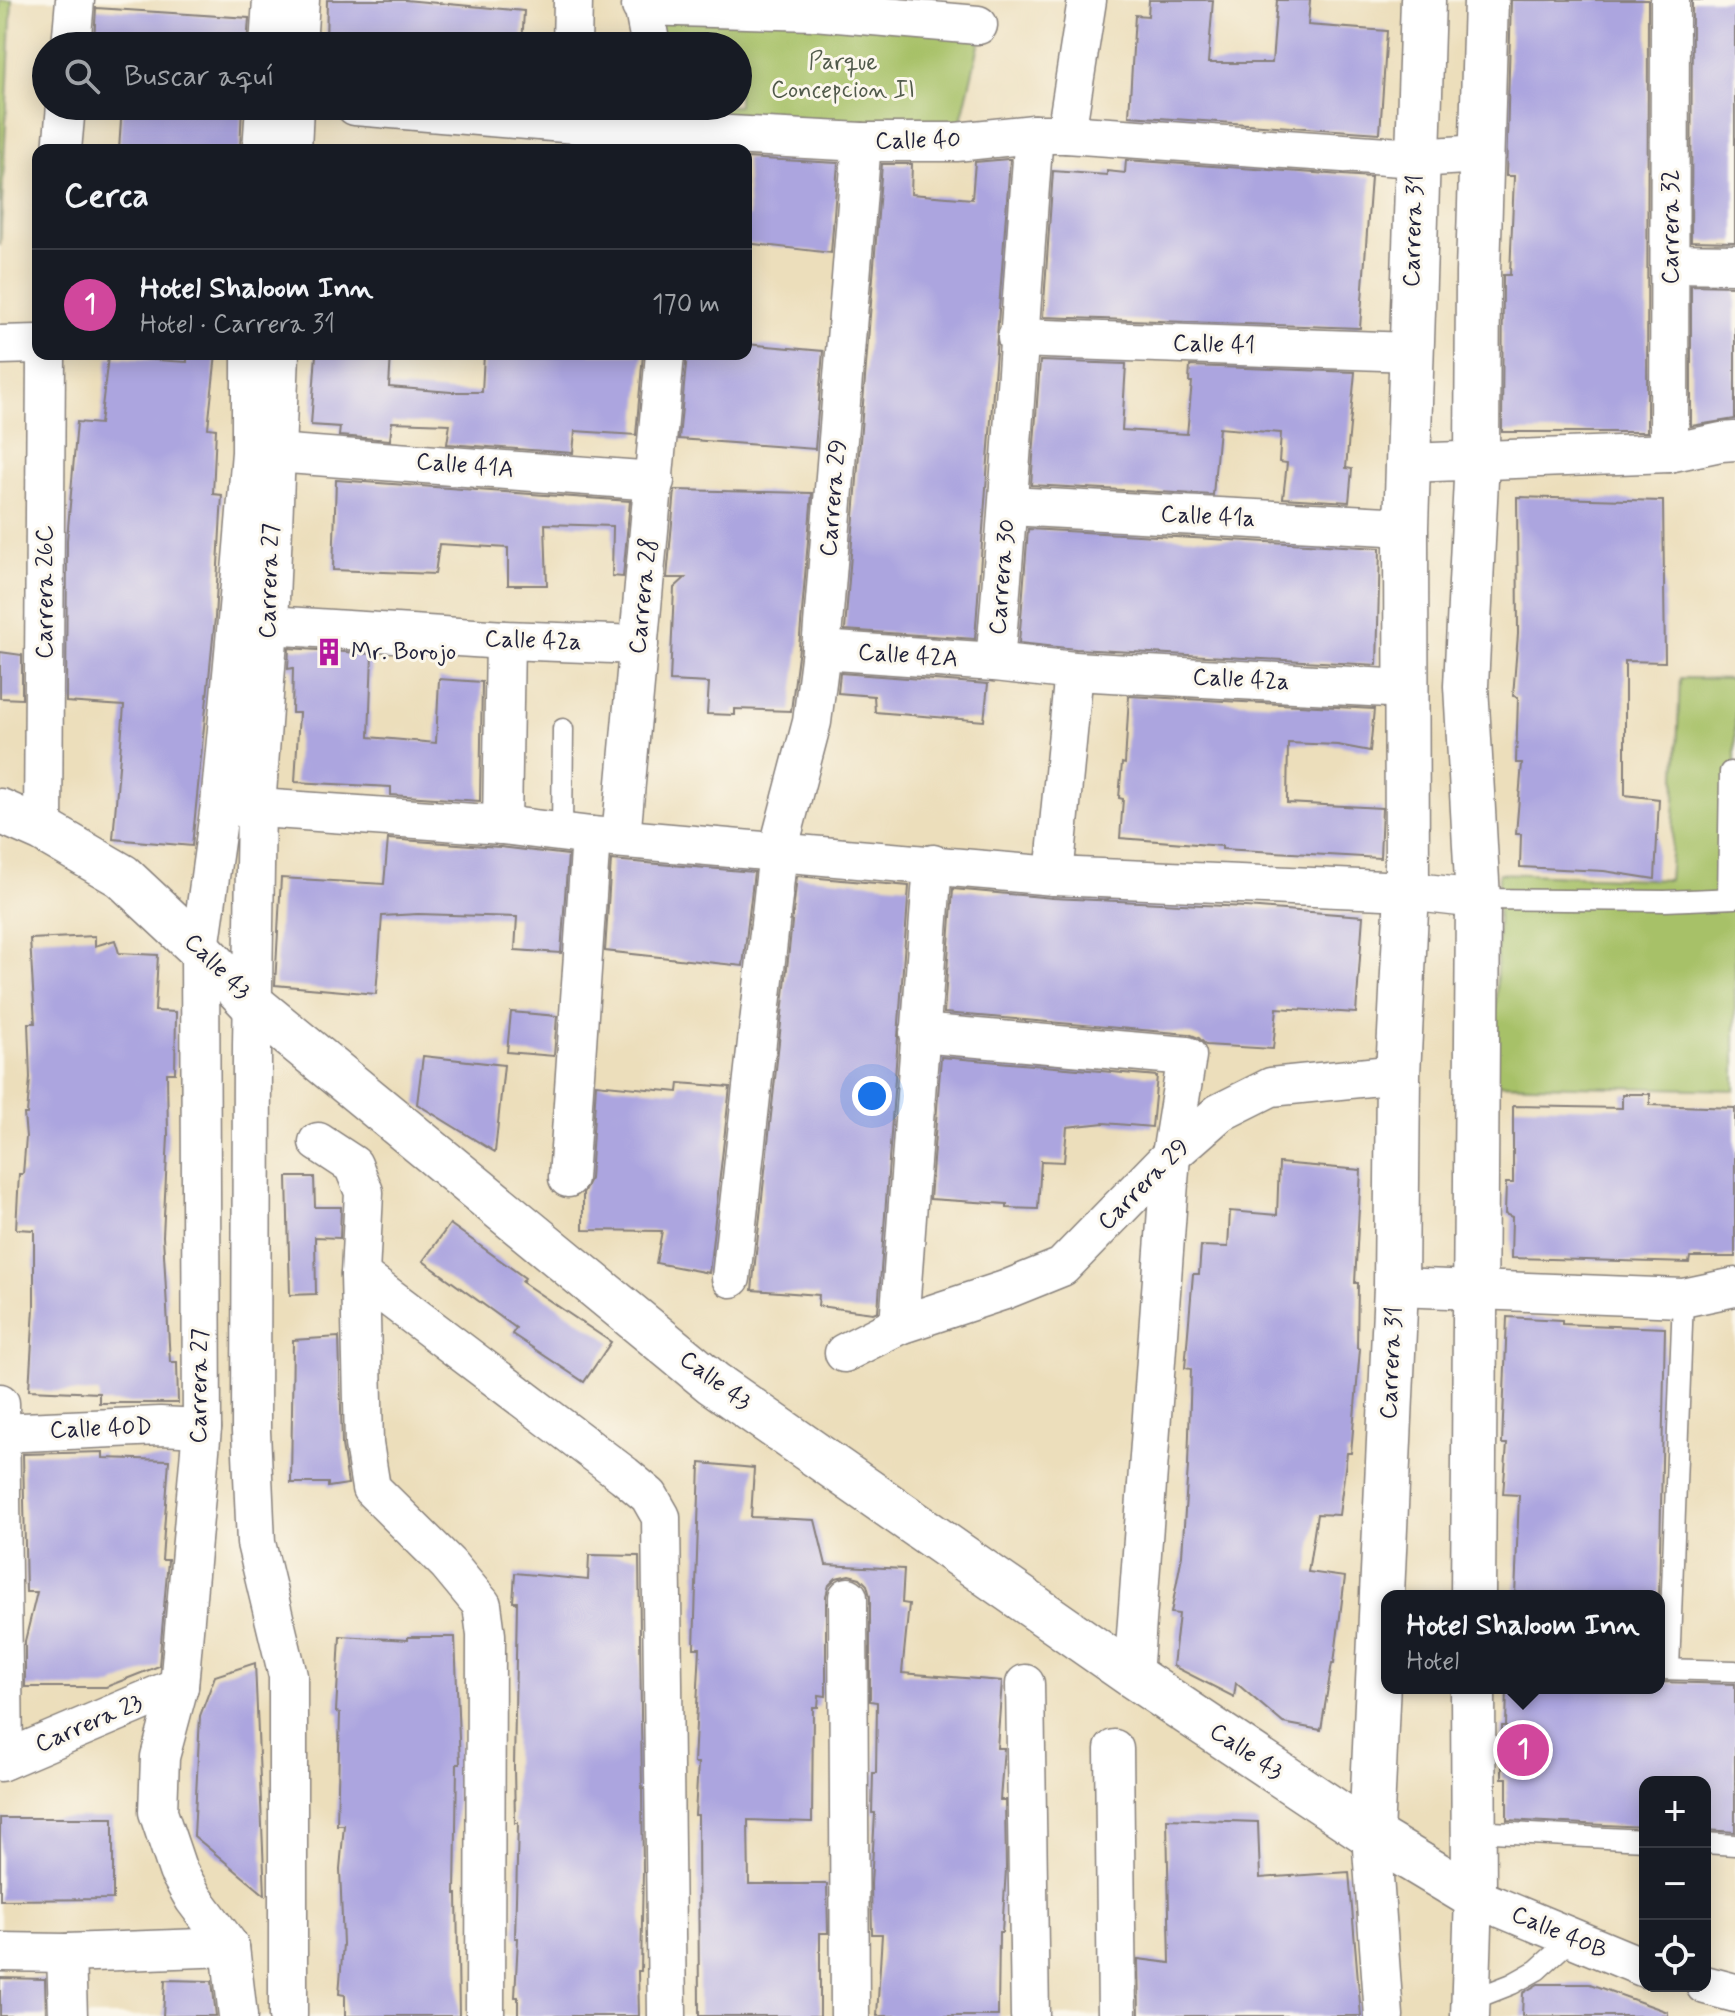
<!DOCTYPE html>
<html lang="es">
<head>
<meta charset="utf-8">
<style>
  :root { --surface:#171b24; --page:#20242c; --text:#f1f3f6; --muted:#9ea1a6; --line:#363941; --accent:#8c9099 }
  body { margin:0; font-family:Mynerve,sans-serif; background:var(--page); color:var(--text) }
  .controls { position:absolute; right:24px; bottom:24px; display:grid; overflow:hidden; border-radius:16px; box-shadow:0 4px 20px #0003 }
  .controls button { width:72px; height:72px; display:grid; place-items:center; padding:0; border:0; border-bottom:2px solid var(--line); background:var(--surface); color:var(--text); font:40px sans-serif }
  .you { position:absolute; left:872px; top:1096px; width:28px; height:28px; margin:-20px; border:6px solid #fff; border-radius:50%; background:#1a73e8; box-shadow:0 0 0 12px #1a73e833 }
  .badge { display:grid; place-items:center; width:52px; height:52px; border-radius:50%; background:var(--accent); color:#fff; font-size:26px; font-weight:700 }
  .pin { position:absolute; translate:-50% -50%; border:4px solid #fff; box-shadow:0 2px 8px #0006 }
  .popup { position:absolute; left:1381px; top:1590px; width:284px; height:104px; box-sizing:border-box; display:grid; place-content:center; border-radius:16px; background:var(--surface); filter:drop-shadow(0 2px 6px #0005); font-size:26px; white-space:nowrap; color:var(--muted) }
  .popup b { font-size:30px; color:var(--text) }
  .popup::after { content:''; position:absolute; left:50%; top:100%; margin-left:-16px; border:16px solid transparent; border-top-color:var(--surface) }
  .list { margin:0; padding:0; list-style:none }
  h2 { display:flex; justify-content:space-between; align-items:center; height:104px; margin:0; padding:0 32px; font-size:34px }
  h2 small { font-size:26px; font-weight:400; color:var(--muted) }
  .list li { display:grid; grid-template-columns:52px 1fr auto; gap:24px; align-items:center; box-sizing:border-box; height:112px; padding:0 32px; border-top:2px solid var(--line) }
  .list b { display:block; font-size:30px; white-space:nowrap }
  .list p { margin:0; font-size:26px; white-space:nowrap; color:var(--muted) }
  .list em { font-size:26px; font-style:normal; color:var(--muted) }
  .icon { flex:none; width:44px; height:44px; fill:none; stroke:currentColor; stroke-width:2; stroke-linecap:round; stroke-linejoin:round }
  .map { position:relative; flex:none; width:1735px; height:2016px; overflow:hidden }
  .search { position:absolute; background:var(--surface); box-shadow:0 4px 20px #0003; left:32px; top:32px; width:720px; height:88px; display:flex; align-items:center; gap:20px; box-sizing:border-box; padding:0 28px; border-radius:44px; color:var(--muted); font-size:30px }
  .panel { position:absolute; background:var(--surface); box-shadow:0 4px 20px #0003; left:32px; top:144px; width:720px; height:216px; border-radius:16px }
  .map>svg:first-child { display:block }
</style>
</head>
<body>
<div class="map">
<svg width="1735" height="2016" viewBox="0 0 1735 2016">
  <rect width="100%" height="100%" fill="#fbf7ec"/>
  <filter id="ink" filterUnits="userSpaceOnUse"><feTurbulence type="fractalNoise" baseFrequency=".0125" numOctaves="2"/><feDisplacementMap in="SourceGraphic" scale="16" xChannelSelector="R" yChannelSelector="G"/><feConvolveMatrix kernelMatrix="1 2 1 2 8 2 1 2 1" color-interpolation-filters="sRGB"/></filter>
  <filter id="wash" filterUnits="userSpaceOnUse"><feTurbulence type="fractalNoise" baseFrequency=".006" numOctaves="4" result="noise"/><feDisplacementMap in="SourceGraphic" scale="32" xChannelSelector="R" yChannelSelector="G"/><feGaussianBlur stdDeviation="1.8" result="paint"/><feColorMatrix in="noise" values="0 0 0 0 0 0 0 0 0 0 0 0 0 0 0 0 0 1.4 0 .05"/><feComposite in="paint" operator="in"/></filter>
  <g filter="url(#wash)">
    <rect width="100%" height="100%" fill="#ecdebb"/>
    <!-- green -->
    <g fill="#a7c168" stroke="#647252" stroke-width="2">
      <polygon points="0,0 12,0 0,245"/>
      <polygon points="643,8 987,12 956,142 681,134 672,106 738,106 738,46 654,46"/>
      <polygon points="1680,678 1735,679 1735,1090 1494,1084 1499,873 1669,880 1675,802"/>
    </g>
    <g id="blocks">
      <!-- building -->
      <g fill="#aca5df">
        <polygon points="327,0 405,0 524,11 522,46 326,46"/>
        <polygon points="1149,0 1213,0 1208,63 1272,63 1277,0 1310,0 1308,25 1387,31 1380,133 1129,116 1135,15 1148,16"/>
        <polygon points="1511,0 1648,0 1647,432 1502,432 1503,275 1510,275 1514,176 1506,176"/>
        <polygon points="1692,0 1735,0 1735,242 1691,241"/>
        <polygon points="96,8 249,18 247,46 195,46 94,40"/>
        <polygon points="122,106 242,106 240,150 119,150"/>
        <polygon points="746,158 838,163 831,253 746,243 746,217 749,217"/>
        <polygon points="1008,159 1010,159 975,639 845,630 882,164 912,164 911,194 972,199 975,162"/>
        <polygon points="1126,160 1371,177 1360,328 1043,317 1053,171 1107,175 1107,171 1125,173"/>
        <polygon points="1691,285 1735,286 1735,419 1691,426"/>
        <polygon points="746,344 823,351 815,449 679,439 687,354 746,354"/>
        <polygon points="187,354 216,354 208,428 216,429 213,494 222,495 215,618 192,846 113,839 124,706 66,702 67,540 77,422 100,424 108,357 187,362"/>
        <polygon points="316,354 391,354 389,387 451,392 482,392 484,354 643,354 636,435 575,431 573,453 447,444 450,424 392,422 390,440 339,436 340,427 311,425"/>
        <polygon points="1040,361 1126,364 1122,430 1187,434 1192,382 1189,382 1190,366 1355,372 1346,468 1352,469 1349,502 1283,498 1287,463 1279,462 1281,433 1219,428 1213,495 1031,485"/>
        <polygon points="336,480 630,501 623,577 612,576 613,526 545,524 547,585 508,585 508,548 439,544 435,574 333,570"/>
        <polygon points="675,490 812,493 799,648 791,711 735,709 735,715 707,714 709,683 670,681 674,588 685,578 667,578"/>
        <polygon points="1517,497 1663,501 1665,662 1625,661 1625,795 1659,799 1655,879 1604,871 1520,867 1521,834 1516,834 1522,763 1516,763 1518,697 1513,696 1518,634"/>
        <polygon points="1028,529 1380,548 1377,665 1076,649 1019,643"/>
        <polygon points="289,648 372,654 369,737 436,743 439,679 482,682 480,801 391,795 391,787 295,782 299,713 292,713 293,668 288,669"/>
        <polygon points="0,652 22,655 22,699 0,698"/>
        <polygon points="840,673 988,684 984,721 875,712 874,696 838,693"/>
        <polygon points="1129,696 1374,709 1370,751 1338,745 1288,743 1287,803 1382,808 1380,858 1222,849 1222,846 1120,838 1123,799 1119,798 1122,763 1125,764"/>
        <polygon points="388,839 500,847 568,855 561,953 515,950 517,917 418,914 382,916 376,994 275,985 281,878 384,884"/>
        <polygon points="611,860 754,872 743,966 605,951"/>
        <polygon points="797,876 909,886 878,1311 873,1313 818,1306 819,1295 752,1290"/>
        <polygon points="953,889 1053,898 1246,907 1363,916 1356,1013 1277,1008 1273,1049 1206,1045 1199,1038 1189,1034 944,1013"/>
        <polygon points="95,936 95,946 115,940 119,953 158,955 155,1011 176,1012 175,1073 167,1073 168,1136 163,1236 170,1362 177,1362 178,1403 99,1403 99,1393 29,1390 34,1308 34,1230 16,1229 19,1174 23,1174 26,1137 24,1114 27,1114 30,1078 28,1023 35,1023 30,939"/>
        <polygon points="511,1012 557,1016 554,1056 507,1052"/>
        <polygon points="423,1056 504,1065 495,1152 417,1104"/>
        <polygon points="941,1057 1157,1076 1152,1127 1104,1123 1067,1127 1064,1162 1041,1161 1038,1209 1007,1208 1007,1204 930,1199"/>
        <polygon points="679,1083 730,1087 709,1273 656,1263 662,1231 583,1230 583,1193 590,1179 596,1084 678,1092"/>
        <polygon points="1622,1094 1650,1094 1650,1105 1735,1108 1735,1257 1690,1257 1689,1263 1511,1258 1512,1217 1505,1214 1506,1183 1513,1183 1513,1106 1622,1108"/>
        <polygon points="1279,1163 1361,1170 1355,1283 1358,1283 1357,1348 1360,1349 1351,1453 1347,1453 1339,1515 1317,1514 1308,1572 1345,1577 1334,1663 1332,1663 1321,1730 1283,1723 1236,1683 1234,1697 1173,1666 1179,1614 1171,1613 1182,1555 1188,1466 1191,1369 1185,1368 1193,1274 1199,1274 1201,1246 1228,1247 1230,1211 1277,1215"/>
        <polygon points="287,1177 314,1177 315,1207 341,1207 340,1238 315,1237 316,1294 290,1295"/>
        <polygon points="450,1224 525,1278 522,1282 611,1342 584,1382 512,1334 516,1328 423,1261"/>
        <polygon points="1507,1317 1562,1320 1562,1324 1665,1328 1659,1596 1515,1596 1519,1495 1503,1494 1507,1444 1502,1444"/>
        <polygon points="339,1337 342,1445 348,1484 328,1487 328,1483 291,1483 293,1340"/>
        <polygon points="103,1452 103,1458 169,1460 162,1560 168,1560 159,1666 106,1687 25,1687 25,1641 37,1592 26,1592 23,1454"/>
        <polygon points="700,1463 754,1468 751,1517 815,1520 826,1565 904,1569 902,1603 909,1604 902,1673 1002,1681 997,1748 1004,1748 1000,1800 1005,1800 1006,1869 1002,1932 999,1932 998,2016 877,2016 882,1934 872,1934 871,1884 875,1813 872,1813 873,1773 876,1773 877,1702 870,1701 870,1596 867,1585 860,1578 849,1575 836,1578 829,1585 826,1596 826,1696 819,1695 818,1707 813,1707 812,1822 748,1820 749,1884 827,1884 828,1933 820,1933 820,2016 699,2016 698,1815 695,1815 698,1763 694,1763 700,1648 694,1648"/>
        <polygon points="589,1555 639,1556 643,1871 641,1971 638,1971 639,2016 518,2016 518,1997 515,1997 518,1938 515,1938 518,1823 515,1823 514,1767 517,1602 513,1602 515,1573 588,1580"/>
        <polygon points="340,1636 408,1640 408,1637 455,1637 460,1764 457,1764 455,1894 457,1894 459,2016 345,2016 345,1995 339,1994 343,1944 340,1869 344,1825 337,1825 340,1713 336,1712"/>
        <polygon points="255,1663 265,1895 194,1836 200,1716 215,1676"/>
        <polygon points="1659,1682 1735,1684 1735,1832 1705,1830 1705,1782 1645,1782 1645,1827 1507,1820 1507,1778 1502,1778 1502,1726 1506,1726 1507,1688 1659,1688"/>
        <polygon points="0,1818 113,1818 113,1899 0,1900"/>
        <polygon points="1167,1819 1258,1822 1260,1878 1349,1872 1361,2016 1139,2016 1138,1959 1170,1963"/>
        <polygon points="0,1978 45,1979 46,2016 0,2016"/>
        <polygon points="165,1980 212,1981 216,2016 163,2016"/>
        <polygon points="1538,1984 1590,1984 1668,2012 1668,2016 1522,2016 1523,1993"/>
      </g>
    </g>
  </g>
  <g filter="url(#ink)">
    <use href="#blocks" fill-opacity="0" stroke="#87807b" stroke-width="2"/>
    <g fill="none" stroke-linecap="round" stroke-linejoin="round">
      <defs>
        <g id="lane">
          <polyline points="562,832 563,729"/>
          <polyline points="1728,898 1730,772"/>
          <polyline points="1478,899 1665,901 1735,898"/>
          <polyline points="1659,1669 1735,1671"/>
          <polyline points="1669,1669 1683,1298"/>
          <polyline points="1473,1831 1645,1840"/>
          <polyline points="1705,1843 1735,1845"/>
          <polyline points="1471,2000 1512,1984 1537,1970 1571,1939"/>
        </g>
        <g id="street">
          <polyline points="642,0 651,46"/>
          <polyline points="641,6 814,11 978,25"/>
          <polyline points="71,46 75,0"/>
          <polyline points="269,46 272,0"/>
          <polyline points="297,46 300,0"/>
          <polyline points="572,46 573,0"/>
          <polyline points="355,106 673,132 862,142 956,142 1034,134 1066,134 1416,158 1481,154"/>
          <polyline points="1066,134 1087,0"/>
          <polyline points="62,150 66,106"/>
          <polyline points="262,150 265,106"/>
          <polyline points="292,150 294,106"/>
          <polyline points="1671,263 1735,264"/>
          <polyline points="1017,338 1411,352"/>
          <polyline points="0,345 38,344"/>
          <polyline points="280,354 269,625 256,808 252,1045 251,1431 256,1543 288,1676 288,2016"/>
          <polyline points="274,453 655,481"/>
          <polyline points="1669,453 1670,0"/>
          <polyline points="1408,463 1669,453 1721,442 1735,441"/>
          <polyline points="1009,506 1406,527"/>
          <polyline points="244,621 269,625 505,640 639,645"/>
          <polyline points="821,650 995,662 1074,671 1407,689"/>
          <path d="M995,662C1011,486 1020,310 1034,134"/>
          <polyline points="231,806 502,825 591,836 1054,876 1407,891 1478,899"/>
          <polyline points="502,825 505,640"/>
          <polyline points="43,830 46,354"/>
          <polyline points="621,838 665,354"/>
          <polyline points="1054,876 1074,671"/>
          <polyline points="919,1033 1187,1056 1171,1155 1133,1676"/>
          <polyline points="318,1142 353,1165 364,1192 360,1275 364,1444 371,1488 448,1564 482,1605 486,1635 485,2016"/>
          <polyline points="568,1178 591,836"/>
          <polyline points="360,1275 624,1475 649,1496 661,1517 667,2016"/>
          <polyline points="731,1278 778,851 812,722 821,650 862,142"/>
          <polyline points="1396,1287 1683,1298 1735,1287"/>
          <polyline points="899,1325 933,864"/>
          <polyline points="844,1353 899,1325 1005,1290 1062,1267 1171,1155 1219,1113 1271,1087 1398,1074"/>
          <polyline points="0,1403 4,1760"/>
          <polyline points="0,1433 160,1426 202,1428"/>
          <polyline points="848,1597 850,2016"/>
          <polyline points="1025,1684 1030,2016"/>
          <polyline points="1114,1749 1117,2016"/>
          <polyline points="0,1762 179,1686"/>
          <polyline points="1371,1835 1384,2016"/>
          <polyline points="0,1952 66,1953 230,1947"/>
          <polyline points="66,1953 68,2016"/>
          <polyline points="1705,1985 1735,1993"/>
          <polyline points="238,2016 230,1947 194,1899 178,1871 158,1812 160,1757 179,1686 202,1428 200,949 220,805 237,620 251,452 251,354"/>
          <polyline points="1470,2016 1474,1897 1645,1968"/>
        </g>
        <g id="secondary">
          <polyline points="0,811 43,830 122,876 200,949 252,1004 713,1383 1133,1676 1371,1835 1474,1897"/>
          <polyline points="1473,1596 1478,899 1466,686 1477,459 1478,273 1486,0"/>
          <polyline points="1473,1688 1474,1897"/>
          <polyline points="1371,1835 1396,1287 1398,1074 1407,891 1406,527 1423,0"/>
        </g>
      </defs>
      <!-- lane casing -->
      <use href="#lane" stroke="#87807b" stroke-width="23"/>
      <!-- street casing -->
      <use href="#street" stroke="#87807b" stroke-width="41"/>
      <!-- secondary casing -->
      <use href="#secondary" stroke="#87807b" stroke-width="47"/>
      <!-- lane -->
      <use href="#lane" stroke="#fff" stroke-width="20"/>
      <!-- street -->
      <use href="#street" stroke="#fff" stroke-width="38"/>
      <!-- secondary -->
      <use href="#secondary" stroke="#fff" stroke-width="44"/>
    </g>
  </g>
  <!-- icons -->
  <defs>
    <symbol id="building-bare" viewBox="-9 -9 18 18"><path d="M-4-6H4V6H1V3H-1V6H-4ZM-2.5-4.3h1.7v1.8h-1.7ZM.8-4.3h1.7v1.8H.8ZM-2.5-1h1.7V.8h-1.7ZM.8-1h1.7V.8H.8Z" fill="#b5179e" stroke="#fbf7ec" stroke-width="2.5" paint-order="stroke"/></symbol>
  </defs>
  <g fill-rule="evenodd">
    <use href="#building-bare" x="309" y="632" width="40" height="40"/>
  </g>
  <g text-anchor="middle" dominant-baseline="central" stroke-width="6" stroke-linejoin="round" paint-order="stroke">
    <!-- park labels -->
    <g font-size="24" fill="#515a4b" stroke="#fbf7ec">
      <text x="843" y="62">Parque<tspan x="843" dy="28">Concepcion II</tspan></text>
    </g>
    <!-- street labels -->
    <g font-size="24" fill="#22223b" stroke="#fbf7ec">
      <text transform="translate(918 141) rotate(-1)">Calle 40</text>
      <text transform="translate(1671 227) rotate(-90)">Carrera 32</text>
      <text transform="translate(1414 231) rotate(-88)">Carrera 31</text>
      <text transform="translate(1214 345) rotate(2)">Calle 41</text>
      <text transform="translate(465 466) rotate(5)">Calle 41A</text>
      <text transform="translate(834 498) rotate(-85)">Carrera 29</text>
      <text transform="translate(1208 517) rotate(3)">Calle 41a</text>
      <text transform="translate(1003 577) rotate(-85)">Carrera 30</text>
      <text transform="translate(270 581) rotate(-88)">Carrera 27</text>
      <text transform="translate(45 592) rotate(-90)">Carrera 26C</text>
      <text transform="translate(644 596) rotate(-84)">Carrera 28</text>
      <text transform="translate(533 641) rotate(2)">Calle 42a</text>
      <text transform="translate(908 656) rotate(4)">Calle 42A</text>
      <text transform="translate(1241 680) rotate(3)">Calle 42a</text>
      <text transform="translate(217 967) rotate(45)">Calle 43</text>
      <text transform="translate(1144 1185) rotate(-45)">Carrera 29</text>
      <text transform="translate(1392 1363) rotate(-87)">Carrera 31</text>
      <text transform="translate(715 1381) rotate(37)">Calle 43</text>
      <text transform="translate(200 1386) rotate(-89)">Carrera 27</text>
      <text transform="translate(101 1429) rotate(-2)">Calle 40D</text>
      <text transform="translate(89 1724) rotate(-23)">Carrera 23</text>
      <text transform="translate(1246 1752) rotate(34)">Calle 43</text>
      <text transform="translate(1559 1933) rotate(23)">Calle 40B</text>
    </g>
    <!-- poi labels -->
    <g font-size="24" fill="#22223b" stroke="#fbf7ec" text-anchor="start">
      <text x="351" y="652">Mr. Borojo</text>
    </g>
  </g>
</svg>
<div class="controls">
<button>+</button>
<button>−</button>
<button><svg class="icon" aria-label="locate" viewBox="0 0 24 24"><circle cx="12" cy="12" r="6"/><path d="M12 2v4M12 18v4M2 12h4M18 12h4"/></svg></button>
</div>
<div class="you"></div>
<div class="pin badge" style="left:1523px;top:1750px;background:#d1479c">1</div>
<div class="popup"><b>Hotel Shaloom Inn</b>Hotel</div>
<div class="search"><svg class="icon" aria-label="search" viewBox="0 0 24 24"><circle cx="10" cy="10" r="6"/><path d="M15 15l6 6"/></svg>Buscar aquí</div>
<section class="panel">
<h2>Cerca<small></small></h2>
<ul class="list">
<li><span class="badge" style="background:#d1479c">1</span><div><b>Hotel Shaloom Inn</b><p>Hotel · Carrera 31</p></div><em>170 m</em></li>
</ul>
</section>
</div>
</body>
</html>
